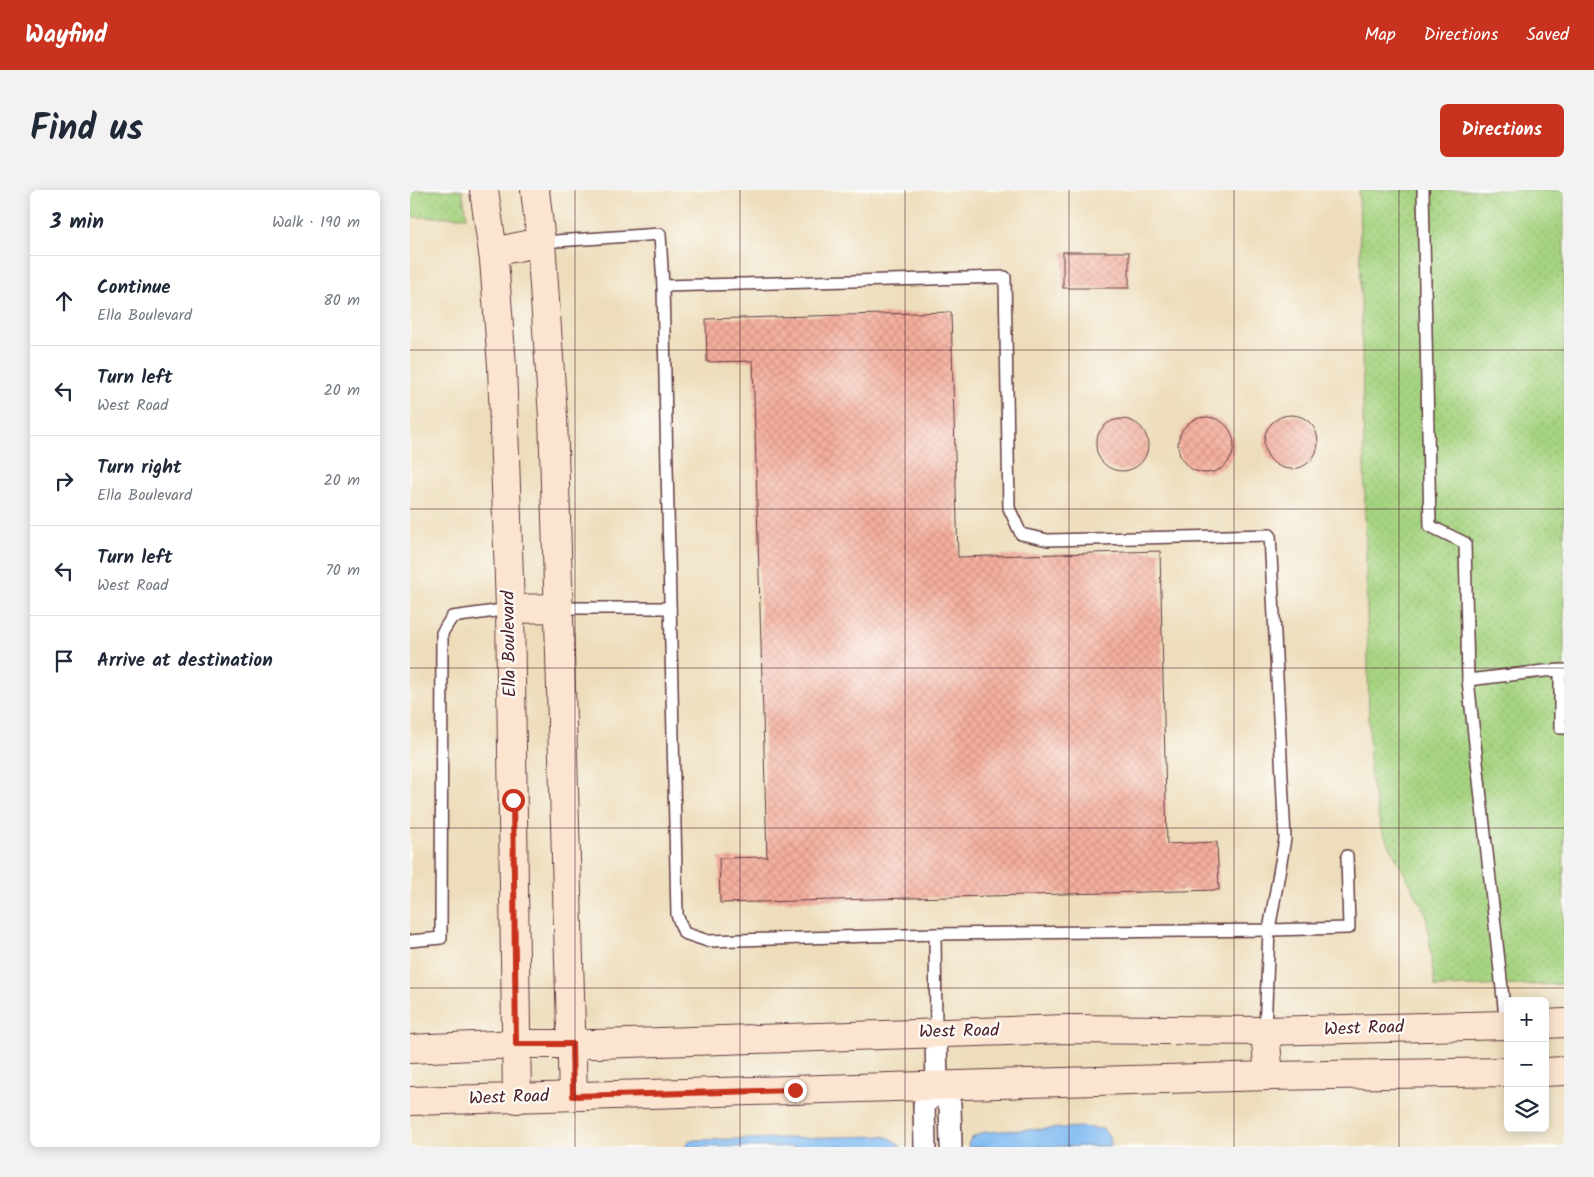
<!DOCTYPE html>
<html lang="en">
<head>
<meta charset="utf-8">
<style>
  :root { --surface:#fff; --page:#f2f2f3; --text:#1f2937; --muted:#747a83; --line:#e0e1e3; --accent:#c8321e }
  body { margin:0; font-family:Kalam,sans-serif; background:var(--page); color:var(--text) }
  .controls { position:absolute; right:15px; bottom:15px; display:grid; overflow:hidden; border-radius:8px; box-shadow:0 2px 12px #0003 }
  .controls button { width:45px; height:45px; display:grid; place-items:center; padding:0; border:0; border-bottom:1px solid var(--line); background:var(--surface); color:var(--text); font:25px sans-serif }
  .stop { position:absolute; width:15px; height:15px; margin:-11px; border:4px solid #c8321e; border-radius:50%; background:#fff }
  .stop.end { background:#c8321e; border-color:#fff; box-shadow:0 1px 5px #0008 }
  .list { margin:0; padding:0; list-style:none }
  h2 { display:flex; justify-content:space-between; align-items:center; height:65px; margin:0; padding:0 20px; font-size:21px }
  h2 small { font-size:16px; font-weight:400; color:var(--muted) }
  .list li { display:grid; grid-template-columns:32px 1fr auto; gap:15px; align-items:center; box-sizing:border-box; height:90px; padding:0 20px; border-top:1px solid var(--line) }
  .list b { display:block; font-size:19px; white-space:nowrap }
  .list p { margin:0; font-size:16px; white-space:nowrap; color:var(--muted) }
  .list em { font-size:16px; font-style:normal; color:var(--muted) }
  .icon { flex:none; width:28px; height:28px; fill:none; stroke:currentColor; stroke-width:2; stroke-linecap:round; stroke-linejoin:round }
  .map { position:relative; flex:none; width:1154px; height:957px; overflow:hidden; border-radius:8px }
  header { display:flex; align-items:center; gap:30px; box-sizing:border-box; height:70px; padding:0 25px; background:var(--accent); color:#fff }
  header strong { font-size:24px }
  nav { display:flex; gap:28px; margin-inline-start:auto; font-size:18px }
  .intro { display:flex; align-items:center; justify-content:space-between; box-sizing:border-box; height:120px; padding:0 30px }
  h1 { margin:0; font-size:35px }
  .button { padding:12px 22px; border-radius:8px; background:var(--accent); color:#fff; font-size:18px; font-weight:700 }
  main { display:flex; gap:30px; padding:0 30px }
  aside { flex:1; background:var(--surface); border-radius:8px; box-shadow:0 2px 12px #0003 }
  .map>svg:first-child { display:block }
</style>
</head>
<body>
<header>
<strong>Wayfind</strong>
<nav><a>Map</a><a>Directions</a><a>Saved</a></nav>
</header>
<div class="intro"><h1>Find us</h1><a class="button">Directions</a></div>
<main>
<aside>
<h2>3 min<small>Walk · 190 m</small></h2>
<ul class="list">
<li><svg class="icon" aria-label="ahead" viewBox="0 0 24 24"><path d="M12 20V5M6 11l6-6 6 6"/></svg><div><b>Continue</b><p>Ella Boulevard</p></div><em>80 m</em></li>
<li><svg class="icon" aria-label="left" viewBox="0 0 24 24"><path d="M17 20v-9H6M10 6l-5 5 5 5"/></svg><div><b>Turn left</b><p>West Road</p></div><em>20 m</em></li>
<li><svg class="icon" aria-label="right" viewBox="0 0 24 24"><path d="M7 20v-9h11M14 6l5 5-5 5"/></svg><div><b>Turn right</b><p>Ella Boulevard</p></div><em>20 m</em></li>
<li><svg class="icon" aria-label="left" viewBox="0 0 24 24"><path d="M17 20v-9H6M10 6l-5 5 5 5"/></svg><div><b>Turn left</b><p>West Road</p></div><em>70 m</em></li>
<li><svg class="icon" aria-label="arrive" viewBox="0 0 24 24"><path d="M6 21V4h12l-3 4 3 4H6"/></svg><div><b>Arrive at destination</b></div></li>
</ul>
</aside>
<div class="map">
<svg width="1154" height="957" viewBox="0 0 1154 957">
  <defs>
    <pattern id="grass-dots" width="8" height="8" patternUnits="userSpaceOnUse" patternTransform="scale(1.25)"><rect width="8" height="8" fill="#a6d380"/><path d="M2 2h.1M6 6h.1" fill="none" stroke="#90b56f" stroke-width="1.8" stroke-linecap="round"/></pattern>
    <pattern id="building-cross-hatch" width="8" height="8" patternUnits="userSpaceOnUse" patternTransform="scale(1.25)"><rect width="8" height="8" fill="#f4ae9d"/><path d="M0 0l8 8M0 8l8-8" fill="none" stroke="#d39587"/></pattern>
  </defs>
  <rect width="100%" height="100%" fill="#fdfcf7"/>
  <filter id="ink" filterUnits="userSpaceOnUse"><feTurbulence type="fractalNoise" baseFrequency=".02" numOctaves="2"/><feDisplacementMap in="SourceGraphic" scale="10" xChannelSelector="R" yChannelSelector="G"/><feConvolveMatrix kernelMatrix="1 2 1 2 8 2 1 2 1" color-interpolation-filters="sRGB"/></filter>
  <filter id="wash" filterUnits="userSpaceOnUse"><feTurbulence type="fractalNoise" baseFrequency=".0096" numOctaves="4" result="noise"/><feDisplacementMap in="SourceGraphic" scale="20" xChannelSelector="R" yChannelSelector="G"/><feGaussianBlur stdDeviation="1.12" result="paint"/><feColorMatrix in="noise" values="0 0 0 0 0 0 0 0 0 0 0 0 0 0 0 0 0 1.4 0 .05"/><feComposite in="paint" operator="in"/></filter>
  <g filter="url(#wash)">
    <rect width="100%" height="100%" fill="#edddbb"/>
    <!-- grass -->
    <g fill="url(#grass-dots)" stroke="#787956">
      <polygon points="0,0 52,0 57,27 0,27"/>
      <polygon points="949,0 1154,0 1154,794 1025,797 1016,724 971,639 960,585"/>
    </g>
    <!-- water -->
    <g fill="#80bbf2" stroke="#656d8e">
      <path d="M672,937L693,939L699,947L702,956L558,957C558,947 566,946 574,942Z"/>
      <polygon points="473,946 480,948 492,957 274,957 280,950"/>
    </g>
    <g id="blocks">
      <!-- building -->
      <g fill="url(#building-cross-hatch)">
        <rect x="653" y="62" width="66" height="36"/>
        <polygon points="541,122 548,367 750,361 757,654 807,652 809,700 310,713 309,668 357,667 343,171 297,172 296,129"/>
        <circle cx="881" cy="252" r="27"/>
        <circle cx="796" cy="255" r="28"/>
        <circle cx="712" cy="255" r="26"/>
      </g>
    </g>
  </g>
  <g filter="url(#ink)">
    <use href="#blocks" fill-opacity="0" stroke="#623c41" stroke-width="1"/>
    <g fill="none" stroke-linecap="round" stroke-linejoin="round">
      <defs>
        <g id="lane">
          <polyline points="1013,0 1020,336 1055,353 1058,490"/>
          <polyline points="131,52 250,44 253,96"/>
          <polyline points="148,418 260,418"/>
          <polyline points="1150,481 1150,538 1154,538"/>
          <polyline points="525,744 298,751 274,743 267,725 253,96 595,87 599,318 611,344 638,350 860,345 875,649 859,740 525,744 526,842"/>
          <polyline points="0,751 31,748 32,443 42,427 100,419"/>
          <polyline points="1096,835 1058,490 1134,481 1154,480"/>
          <polyline points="855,841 859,740 939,738 937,666"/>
        </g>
        <g id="street">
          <polyline points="526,842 527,902"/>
          <polyline points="527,902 540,914 541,957"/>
          <polyline points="515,957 514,915 527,902"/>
        </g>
        <g id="secondary">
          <polyline points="74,0 84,70 92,176 100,419 107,909"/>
          <polyline points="125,0 131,52 143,226 163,906"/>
          <polyline points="83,62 131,52"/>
          <polyline points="100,419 148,418"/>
          <polyline points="1135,834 1154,833"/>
          <polyline points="855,841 859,886"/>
          <polyline points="0,859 106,854 187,854 658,839 855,841 1098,835"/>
          <polyline points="1135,882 1154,881"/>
          <polyline points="0,911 859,886 1098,882"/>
        </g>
      </defs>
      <!-- lane casing -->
      <use href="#lane" stroke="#623c41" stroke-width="14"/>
      <!-- street casing -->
      <use href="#street" stroke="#623c41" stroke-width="24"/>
      <!-- secondary casing -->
      <use href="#secondary" stroke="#623c41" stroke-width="30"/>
      <!-- lane -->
      <use href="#lane" stroke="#fff" stroke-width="11"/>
      <!-- street -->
      <use href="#street" stroke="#fff" stroke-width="21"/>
      <!-- secondary -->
      <use href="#secondary" stroke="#fce5d0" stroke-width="28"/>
    </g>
  </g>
  <g fill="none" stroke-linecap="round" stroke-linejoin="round" filter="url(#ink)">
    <!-- route -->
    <polyline stroke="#c8321e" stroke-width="6" points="103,610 106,854 162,854 163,906 385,900"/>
  </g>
  <!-- grid -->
  <path fill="none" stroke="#4a1f2b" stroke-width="1" stroke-opacity="0.55" d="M165,0V957M330,0V957M495,0V957M659,0V957M824,0V957M989,0V957M0,160H1154M0,319H1154M0,478H1154M0,638H1154M0,798H1154"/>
  <g text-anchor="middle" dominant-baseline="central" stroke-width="4.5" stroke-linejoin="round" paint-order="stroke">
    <!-- street labels -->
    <g font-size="18" fill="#4a1f2b" stroke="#fdfcf7">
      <text transform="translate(100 454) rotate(-91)">Ella Boulevard</text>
      <text transform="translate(954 839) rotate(-2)">West Road</text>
      <text transform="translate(549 842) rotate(-1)">West Road</text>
      <text transform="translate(99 908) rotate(-2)">West Road</text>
    </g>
  </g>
</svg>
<div class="controls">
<button>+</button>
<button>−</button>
<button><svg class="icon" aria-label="layers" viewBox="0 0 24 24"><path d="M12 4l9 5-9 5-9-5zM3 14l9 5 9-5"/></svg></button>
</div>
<div class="stop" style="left:103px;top:610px"></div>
<div class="stop end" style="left:385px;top:900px"></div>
</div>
</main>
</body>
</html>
